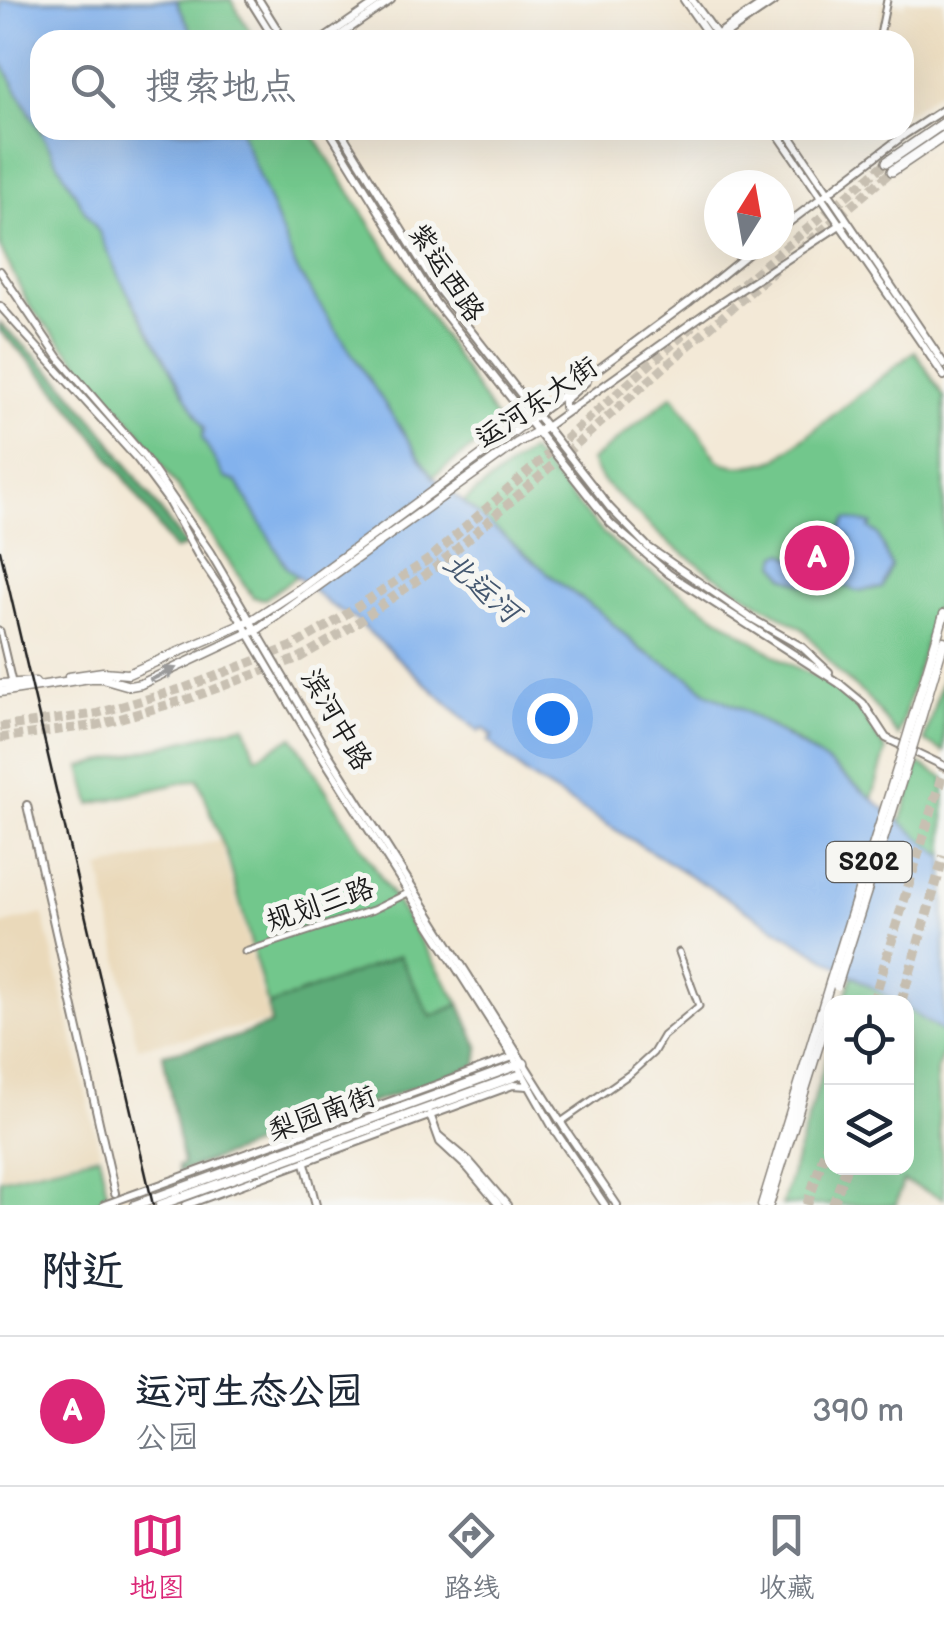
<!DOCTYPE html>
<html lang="zh">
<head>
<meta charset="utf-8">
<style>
  :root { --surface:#fff; --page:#f6f6f7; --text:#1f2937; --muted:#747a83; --line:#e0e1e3; --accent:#db2777 }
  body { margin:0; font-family:"Balsamiq Sans","LXGW WenKai TC",sans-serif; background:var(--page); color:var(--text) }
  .controls { position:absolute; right:30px; bottom:30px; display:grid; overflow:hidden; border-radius:20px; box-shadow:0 10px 40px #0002 }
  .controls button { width:90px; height:90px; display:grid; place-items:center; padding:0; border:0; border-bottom:2px solid var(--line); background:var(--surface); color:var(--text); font:50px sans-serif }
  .compass { position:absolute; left:704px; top:170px; width:90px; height:90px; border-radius:50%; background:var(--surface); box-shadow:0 10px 40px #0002; rotate:11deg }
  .you { position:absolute; left:552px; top:718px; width:35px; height:35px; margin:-25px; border:8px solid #fff; border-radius:50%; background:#1a73e8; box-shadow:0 0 0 15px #1a73e833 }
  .badge { display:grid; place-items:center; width:65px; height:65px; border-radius:50%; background:var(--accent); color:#fff; font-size:32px; font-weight:700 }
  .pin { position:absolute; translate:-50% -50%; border:5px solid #fff; box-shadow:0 2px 10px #0006 }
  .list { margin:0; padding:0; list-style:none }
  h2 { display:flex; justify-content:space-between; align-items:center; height:130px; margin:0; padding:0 40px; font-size:42px }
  h2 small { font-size:32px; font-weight:400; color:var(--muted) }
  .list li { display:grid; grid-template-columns:65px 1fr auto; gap:30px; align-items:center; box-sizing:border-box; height:150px; padding:0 40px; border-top:2px solid var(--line) }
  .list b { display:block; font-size:38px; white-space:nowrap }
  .list p { margin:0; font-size:32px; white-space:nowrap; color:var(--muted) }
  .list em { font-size:32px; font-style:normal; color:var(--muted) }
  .icon { flex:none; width:55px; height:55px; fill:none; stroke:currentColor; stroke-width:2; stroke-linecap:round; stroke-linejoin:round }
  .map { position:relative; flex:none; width:944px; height:1205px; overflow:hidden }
  .search { position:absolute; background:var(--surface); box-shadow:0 10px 40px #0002; left:30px; right:30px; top:30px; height:110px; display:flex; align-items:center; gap:25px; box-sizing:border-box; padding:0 35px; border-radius:30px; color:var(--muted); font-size:38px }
  .sheet { height:280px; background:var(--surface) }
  nav { display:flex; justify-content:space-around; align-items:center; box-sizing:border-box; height:140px; border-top:2px solid var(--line); background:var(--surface); font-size:28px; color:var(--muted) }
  nav a { display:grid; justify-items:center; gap:5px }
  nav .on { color:var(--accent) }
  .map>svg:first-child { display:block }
</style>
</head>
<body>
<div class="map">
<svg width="944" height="1205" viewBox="0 0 944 1205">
  <rect width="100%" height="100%" fill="#f6f6f2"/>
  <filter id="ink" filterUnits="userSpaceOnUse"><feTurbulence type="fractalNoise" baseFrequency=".01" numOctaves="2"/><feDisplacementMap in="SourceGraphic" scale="20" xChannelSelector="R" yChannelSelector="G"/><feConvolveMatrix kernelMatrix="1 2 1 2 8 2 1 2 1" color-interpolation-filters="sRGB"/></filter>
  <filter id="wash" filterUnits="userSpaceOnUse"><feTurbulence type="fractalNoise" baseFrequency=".0048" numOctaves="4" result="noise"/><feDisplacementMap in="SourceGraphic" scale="40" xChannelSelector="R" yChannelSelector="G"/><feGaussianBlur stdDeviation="2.25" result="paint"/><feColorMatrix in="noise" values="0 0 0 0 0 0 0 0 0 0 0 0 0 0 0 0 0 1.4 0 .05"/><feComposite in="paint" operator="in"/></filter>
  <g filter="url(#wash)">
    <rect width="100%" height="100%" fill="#f3e9d7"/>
    <!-- built -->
    <g fill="#ead9ba">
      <polygon points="906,0 944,0 944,87 904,115 904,40 876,40 883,2 905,6"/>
      <polygon points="220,840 269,1022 137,1047 100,868"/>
      <polygon points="43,914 100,1152 0,1177 0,925"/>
    </g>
    <!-- green -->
    <g fill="#72c78c" stroke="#477254" stroke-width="2.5">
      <polygon points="0,0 231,0 255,40 40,40 40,130 310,130 501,427 265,599 253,597 139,431 30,307 0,247"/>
      <path d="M915,351L944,397V581L898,736L868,698L839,673L804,630L715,576L665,540L602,481L591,461L673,395L718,460C737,470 758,466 777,459Z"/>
      <polygon points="530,451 603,533 633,560 783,661 821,679 855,702 886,751 872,799 827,762 796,741 740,708 709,694 688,677 641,650 599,611 563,586 463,502"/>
      <polygon points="944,673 944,752 924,741"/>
      <polygon points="245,725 256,757 293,737 460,1004 431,1017 399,956 268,1006 227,855 198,779 91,804 81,767"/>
      <polygon points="919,764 944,778 944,1049 936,1073 944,1199 903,1181 896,1205 782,1205 831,1043 832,1168 906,1168 906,1002 844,1002"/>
      <polygon points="99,1155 107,1192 100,1201 90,1205 0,1205 0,1179"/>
    </g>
    <!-- forest -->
    <g fill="#5dac78" stroke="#3c644a" stroke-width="2.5">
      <path d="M0,323L62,381L103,431L186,546L174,550C119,468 72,401 0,331Z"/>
      <polygon points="399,956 431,1017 460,1004 479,1048 477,1065 179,1172 178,1166 183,1164 163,1054 230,1039 271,1024 268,1006"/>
    </g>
    <!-- water -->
    <g fill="#83b2ed" stroke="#506784" stroke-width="2.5">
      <polygon points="0,0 176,0 196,40 40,40 40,130 240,130 297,270 432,476 563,586 599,611 641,650 688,677 709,694 740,708 827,762 944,857 944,1033 907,1009 906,1002 896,1002 528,776 489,741 493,736 483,728 479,732 356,620 329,604 287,568 237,482 225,478 202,438 204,428 118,275 98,230 87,215 0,59"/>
      <polygon points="847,519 872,524 869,528 878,534 891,566 882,588 856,591 840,584 805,585 785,577 776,564 778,555 784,553 812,573 837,575 839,569 815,559 834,545 851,542 849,536 840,530"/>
    </g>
  </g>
  <g filter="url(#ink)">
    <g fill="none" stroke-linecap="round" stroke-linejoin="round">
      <!-- trunk-tunnel -->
      <g stroke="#c8c0b2" stroke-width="9" stroke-dasharray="9 4.5" stroke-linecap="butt">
        <polyline points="799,250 892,171"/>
        <polyline points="732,292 887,162"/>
        <polyline points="0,727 95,714 184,688 293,646 336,621 429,559 698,322"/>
        <polyline points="0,738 97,725 188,699 299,658 342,633 436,567 780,266"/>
      </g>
      <!-- motorway-tunnel -->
      <g stroke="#c8c0b2" stroke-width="10" stroke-dasharray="10 5" stroke-linecap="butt">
        <polyline points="873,1002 944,769"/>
        <polyline points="901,1002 944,856"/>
        <polyline points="807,1205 832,1130"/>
        <polyline points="833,1205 846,1168"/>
      </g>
      <defs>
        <g id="minor">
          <polyline points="879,40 887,0"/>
          <polyline points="0,631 13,686"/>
          <polyline points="245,952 373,910 408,893"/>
          <polyline points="561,1122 631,1073 653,1053 663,1036 699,1006 679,952"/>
        </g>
        <g id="tertiary">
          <polyline points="711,39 768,0"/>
          <polyline points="719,39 776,0"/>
          <polyline points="840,684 863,703 886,738 944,766"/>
          <polyline points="27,805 115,1193"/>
          <polyline points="430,1114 440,1142 468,1168 499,1205"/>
          <polyline points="438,1135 469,1161 507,1205"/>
          <polyline points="305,1163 316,1205"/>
          <polyline points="104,1205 513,1057"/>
          <polyline points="186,1205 513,1085 528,1086"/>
        </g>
        <g id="secondary">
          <polyline points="250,0 275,40"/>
          <polyline points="259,0 284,40"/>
          <polyline points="684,0 712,40"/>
          <polyline points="692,0 721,40"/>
          <polyline points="322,40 380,0"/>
          <polyline points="333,40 391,0"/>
          <polyline points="329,130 435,302 610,523 669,574 840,684"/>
          <polyline points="340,130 438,289 610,508 648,547 751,618 802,647 829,672"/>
          <polyline points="775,130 944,376"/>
          <polyline points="786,130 944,364"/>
          <polyline points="779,230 904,135 944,109"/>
          <polyline points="0,271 59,358 143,455 210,552 329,755 565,1129 617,1205"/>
          <polyline points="0,306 138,460 167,499 199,557 231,604 303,726 513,1057 552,1126 605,1205"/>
          <polyline points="571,410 564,407 564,401 587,381"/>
          <polyline points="536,415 689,302 759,245"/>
          <polyline points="546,427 711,309 846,221"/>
        </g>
        <g id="primary">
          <polyline points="69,677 103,672 128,674 252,620 301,588 536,415"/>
          <polyline points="0,684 35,682"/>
          <polyline points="0,692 90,678 102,678 130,686 141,684 258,629 517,443 546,427"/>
          <polyline points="906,741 944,614"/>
          <polyline points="913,745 944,641"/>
          <polyline points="135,1205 524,1063"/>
          <polyline points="160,1205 522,1074"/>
          <polyline points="762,1205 830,983"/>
          <polyline points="769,1205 832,1003"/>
        </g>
        <g id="trunk">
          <polyline points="887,162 944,123"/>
          <polyline points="892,171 944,136"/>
        </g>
      </defs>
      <!-- minor casing -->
      <use href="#minor" stroke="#88827a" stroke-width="9"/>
      <!-- tertiary casing -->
      <use href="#tertiary" stroke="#88827a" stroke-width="10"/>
      <!-- secondary casing -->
      <use href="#secondary" stroke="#88827a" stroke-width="10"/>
      <!-- primary casing -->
      <use href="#primary" stroke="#88827a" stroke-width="11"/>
      <!-- trunk casing -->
      <use href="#trunk" stroke="#88827a" stroke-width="12"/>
      <!-- minor -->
      <use href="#minor" stroke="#fff" stroke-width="5"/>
      <!-- tertiary -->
      <use href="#tertiary" stroke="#fff" stroke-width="6"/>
      <!-- secondary -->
      <use href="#secondary" stroke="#fff" stroke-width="6"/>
      <!-- primary -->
      <use href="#primary" stroke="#fff" stroke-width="8"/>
      <!-- trunk -->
      <use href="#trunk" stroke="#fff" stroke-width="9"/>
      <!-- rail -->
      <polyline stroke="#1c1c1c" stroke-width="2.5" points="0,550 153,1205"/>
      <defs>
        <g id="primary-bridge">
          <polyline points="830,983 906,741"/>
          <polyline points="837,986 913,745"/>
        </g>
      </defs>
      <!-- primary-bridge casing -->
      <use href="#primary-bridge" stroke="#88827a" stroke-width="11" stroke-linecap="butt"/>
      <!-- primary-bridge -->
      <use href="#primary-bridge" stroke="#fff" stroke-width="8"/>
    </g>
    <!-- one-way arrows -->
    <defs><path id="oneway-solid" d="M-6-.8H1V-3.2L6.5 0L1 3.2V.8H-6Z" transform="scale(2.5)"/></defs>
    <use fill="#999" href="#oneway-solid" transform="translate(163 674) rotate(-25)"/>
  </g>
  <g text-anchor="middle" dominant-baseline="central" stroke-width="10" stroke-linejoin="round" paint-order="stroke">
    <!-- shield labels -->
    <rect fill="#f6f6f2" stroke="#5d5d5c" stroke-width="2.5" x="826.5" y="842" width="85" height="40" rx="8"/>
    <g font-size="25" font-weight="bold" fill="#1c1c1c">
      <text x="869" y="862">S202</text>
    </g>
    <!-- street labels -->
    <g font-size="28" fill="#1c1c1c" stroke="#f6f6f2">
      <text transform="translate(446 273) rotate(56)">紫运西路</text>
      <text transform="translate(537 403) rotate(-34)">运河东大街</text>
      <text transform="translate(336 720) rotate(60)">滨河中路</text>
      <text transform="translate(320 905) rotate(-19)">规划三路</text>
      <text transform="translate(322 1114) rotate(-20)">梨园南街</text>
    </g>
    <!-- water labels -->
    <g font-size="30" font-style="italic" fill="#455870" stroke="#f6f6f2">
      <text transform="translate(481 588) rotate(41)">北运河</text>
    </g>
  </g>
</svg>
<div class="controls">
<button><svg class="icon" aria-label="locate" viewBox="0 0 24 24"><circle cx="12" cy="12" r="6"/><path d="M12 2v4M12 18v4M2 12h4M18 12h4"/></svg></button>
<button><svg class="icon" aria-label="layers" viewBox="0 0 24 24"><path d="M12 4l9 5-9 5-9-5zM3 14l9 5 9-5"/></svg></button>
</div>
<svg class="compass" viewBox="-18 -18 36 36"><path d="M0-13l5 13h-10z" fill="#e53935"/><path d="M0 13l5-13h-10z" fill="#747a83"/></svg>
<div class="you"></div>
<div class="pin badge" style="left:817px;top:558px">A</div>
<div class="search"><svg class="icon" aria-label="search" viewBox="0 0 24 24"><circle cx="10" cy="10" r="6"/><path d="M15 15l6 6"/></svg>搜索地点</div>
</div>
<section class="sheet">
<h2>附近<small></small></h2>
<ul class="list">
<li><span class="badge">A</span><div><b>运河生态公园</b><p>公园</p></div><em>390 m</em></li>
</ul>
</section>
<nav>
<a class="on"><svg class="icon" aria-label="map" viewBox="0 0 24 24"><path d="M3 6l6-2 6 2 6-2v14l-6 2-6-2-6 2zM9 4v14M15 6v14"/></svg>地图</a>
<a><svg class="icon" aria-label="directions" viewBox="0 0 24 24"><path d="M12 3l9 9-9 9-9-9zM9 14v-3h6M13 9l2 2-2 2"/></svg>路线</a>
<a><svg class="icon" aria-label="saved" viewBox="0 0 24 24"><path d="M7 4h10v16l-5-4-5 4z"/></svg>收藏</a>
</nav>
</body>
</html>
